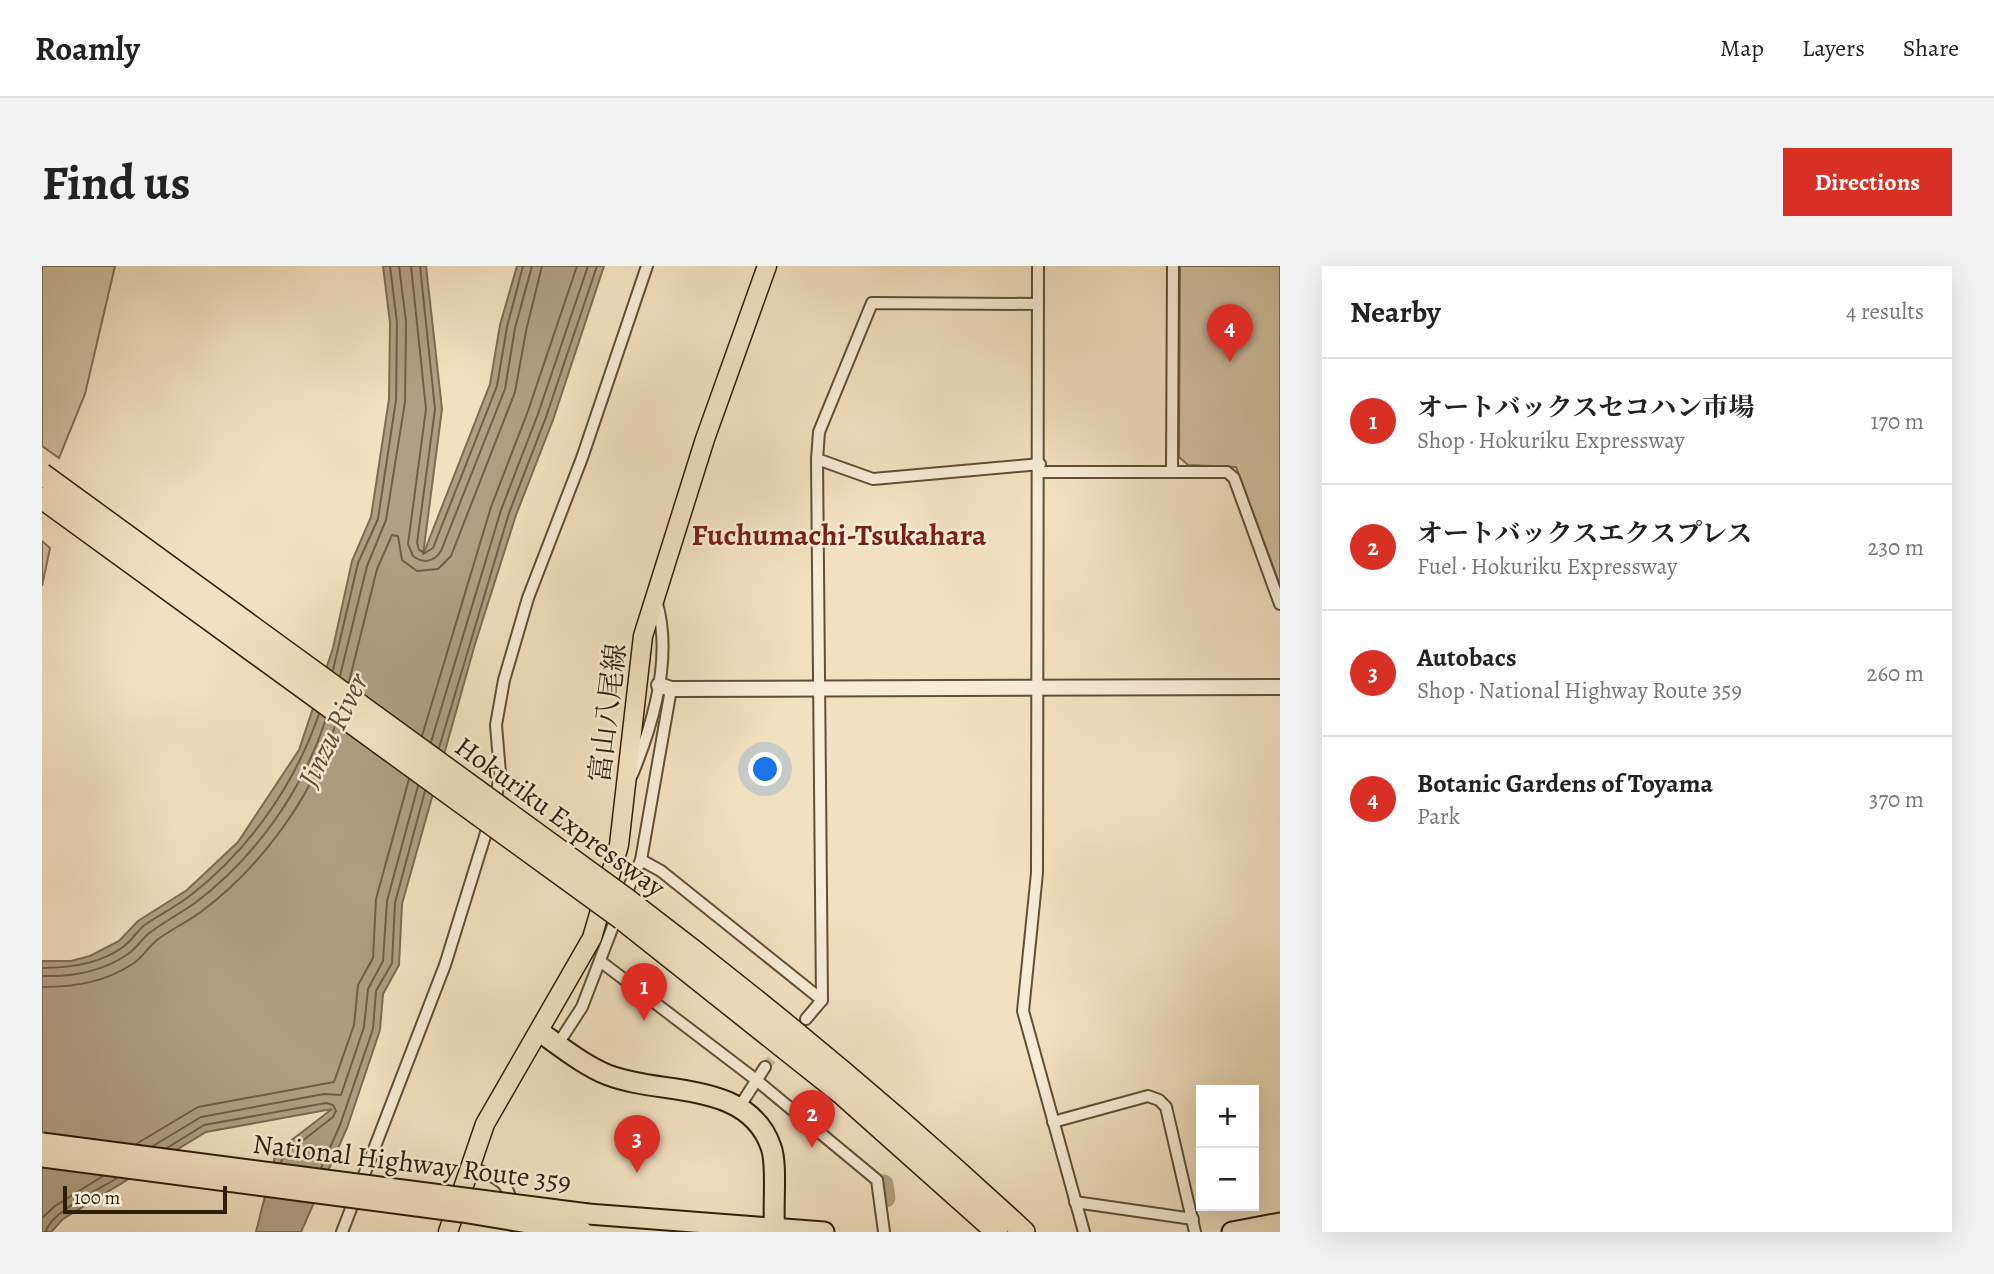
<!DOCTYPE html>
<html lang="en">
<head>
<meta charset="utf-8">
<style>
  :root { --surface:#fff; --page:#f2f2f2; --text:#222; --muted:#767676; --line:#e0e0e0; --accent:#d93025 }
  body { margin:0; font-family:Alegreya,"Noto Serif JP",serif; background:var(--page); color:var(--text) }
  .controls { position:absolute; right:21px; bottom:21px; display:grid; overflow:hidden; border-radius:0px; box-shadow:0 7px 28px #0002 }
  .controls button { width:63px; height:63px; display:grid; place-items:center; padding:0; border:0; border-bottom:2px solid var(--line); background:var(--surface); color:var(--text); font:35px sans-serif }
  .scale { position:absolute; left:21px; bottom:18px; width:164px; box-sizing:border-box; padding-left:7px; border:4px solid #2f1f09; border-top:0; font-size:19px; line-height:24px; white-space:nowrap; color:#2f1f09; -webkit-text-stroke:5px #f7ecd6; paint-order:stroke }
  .you { position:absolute; left:724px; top:504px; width:24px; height:24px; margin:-18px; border:5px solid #fff; border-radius:50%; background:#1a73e8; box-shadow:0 0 0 10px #1a73e833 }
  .badge { display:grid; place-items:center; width:46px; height:46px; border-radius:50%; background:var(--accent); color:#fff; font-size:23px; font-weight:700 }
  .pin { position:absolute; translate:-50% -58px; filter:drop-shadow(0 2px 4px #0008) }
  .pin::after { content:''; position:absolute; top:37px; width:24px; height:21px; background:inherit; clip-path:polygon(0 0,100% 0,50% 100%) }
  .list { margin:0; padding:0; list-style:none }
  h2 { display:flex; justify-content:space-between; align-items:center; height:91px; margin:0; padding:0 28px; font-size:30px }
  h2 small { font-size:23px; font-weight:400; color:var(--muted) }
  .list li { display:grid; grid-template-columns:46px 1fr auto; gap:21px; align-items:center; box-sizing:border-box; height:126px; padding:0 28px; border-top:2px solid var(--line) }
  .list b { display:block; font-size:26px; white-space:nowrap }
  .list p { margin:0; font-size:23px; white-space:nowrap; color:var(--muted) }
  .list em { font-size:23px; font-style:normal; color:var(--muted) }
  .map { position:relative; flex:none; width:1238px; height:966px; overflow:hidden; border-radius:0px }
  header { display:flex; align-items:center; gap:42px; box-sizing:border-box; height:98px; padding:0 35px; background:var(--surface); border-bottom:2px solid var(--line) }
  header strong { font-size:33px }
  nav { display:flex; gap:38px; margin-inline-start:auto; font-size:24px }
  .intro { display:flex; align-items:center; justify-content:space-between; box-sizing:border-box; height:168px; padding:0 42px }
  h1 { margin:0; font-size:49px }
  .button { padding:18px 32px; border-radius:0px; background:var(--accent); color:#fff; font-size:24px; font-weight:700 }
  main { display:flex; gap:42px; padding:0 42px }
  aside { flex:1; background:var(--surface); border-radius:0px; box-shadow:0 7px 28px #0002 }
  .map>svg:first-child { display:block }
</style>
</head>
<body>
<header>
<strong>Roamly</strong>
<nav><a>Map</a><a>Layers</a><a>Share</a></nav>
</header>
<div class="intro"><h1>Find us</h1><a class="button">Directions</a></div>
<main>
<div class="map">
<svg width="1238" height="966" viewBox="0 0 1238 966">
  <rect width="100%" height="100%" fill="#f2e1c0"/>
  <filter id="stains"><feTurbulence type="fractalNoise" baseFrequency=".00286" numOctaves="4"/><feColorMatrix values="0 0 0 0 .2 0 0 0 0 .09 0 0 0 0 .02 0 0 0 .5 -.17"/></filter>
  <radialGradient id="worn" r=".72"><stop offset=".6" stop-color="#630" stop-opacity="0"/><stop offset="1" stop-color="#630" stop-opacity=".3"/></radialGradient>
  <!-- green -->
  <g fill="#d1c0a1" stroke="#807055" stroke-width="2">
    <polygon points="0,0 73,0 43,128 17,192 0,180"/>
    <polygon points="1138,0 1238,0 1238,319 1194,201 1146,199 1137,191"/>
    <polygon points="0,275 8,282 0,320"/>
  </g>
  <!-- water -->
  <polygon fill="#b09f82" stroke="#7c6c52" stroke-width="2" points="341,0 384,0 400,143 381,289 448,118 458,59 475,0 562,0 511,154 474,249 433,378 360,638 357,699 341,728 338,764 305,862 259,966 214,966 234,886 290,843 164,866 21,953 9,966 0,966 0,695 29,695 48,690 77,675 96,655 145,624 196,576 257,484 291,382 310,295 329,251 347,133 348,57"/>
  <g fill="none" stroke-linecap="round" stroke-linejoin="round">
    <!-- shore -->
    <g stroke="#705f46" stroke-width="2">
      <path d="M369,0L384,143L366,278L371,290C381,298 392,296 399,285L463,123L473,62L490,0"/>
      <polyline points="378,0 393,143 375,277 377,284 383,287 391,282 455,120 465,61 481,0"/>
      <polyline points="291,404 316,297 336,253 354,134 355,57 348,0"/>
      <polyline points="298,410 325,300 344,254 363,136 364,56 357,0"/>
      <polyline points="307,416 335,303 350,269 356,270 360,294 375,305 396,303 409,290 473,126 484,65 500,0"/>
      <polyline points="380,470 449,241 486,145 535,0"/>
      <polyline points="389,476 459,244 496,148 546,0"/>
      <polyline points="397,482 467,247 504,151 555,0"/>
      <path d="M0,702C28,702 58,698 81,681C90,675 95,664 104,658C119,648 135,640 149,629C208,583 253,518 277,448"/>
      <path d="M0,710C31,711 60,706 86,688C95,682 100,672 109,666C123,655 139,647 153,637C213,592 261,524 284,453"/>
      <path d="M0,721C33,721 64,716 92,697C101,691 106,681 115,674C129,663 146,656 160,645C220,600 270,531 293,460"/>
      <polyline points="94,878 156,841 292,816 312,759 316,719 331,692 334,633 367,513"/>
      <polyline points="111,880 159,851 282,828 299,829 322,761 326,723 341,695 345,635 376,520"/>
      <polyline points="125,882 162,859 284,837 291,839 294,845 291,851 241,890 239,897"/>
      <polyline points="279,902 298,859 331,763 334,725 350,697 353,637 383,525"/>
      <polyline points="0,952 13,940 61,910"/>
      <path d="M4,966C7,947 58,923 75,912"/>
    </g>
    <!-- river -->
    <polyline stroke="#b09f82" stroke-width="19" points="842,918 844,932"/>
    <!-- minor-tunnel -->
    <polyline stroke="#cbba9b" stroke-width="10" stroke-dasharray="10 5" stroke-linecap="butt" points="723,801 742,779"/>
    <defs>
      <g id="minor">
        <polyline points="996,0 995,607 981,745 1042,966"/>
        <polyline points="775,193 831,213 998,198"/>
        <polyline points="1130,205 1131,0"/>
        <polyline points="998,206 1185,206 1192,212 1238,338"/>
        <path d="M590,509C612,456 631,389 614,334"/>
        <polyline points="453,539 458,507 454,459 462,414 486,332 540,192 605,0"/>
        <polyline points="599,594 629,423"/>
        <polyline points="582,632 599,594 619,605 780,734"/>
        <polyline points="558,695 713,813 835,914 842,966"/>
        <polyline points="764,753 780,734 775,193 777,166 830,37 996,38"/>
        <polyline points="516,778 540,741 576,647"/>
        <polyline points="698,840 723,801"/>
        <polyline points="1011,856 1106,830 1117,834 1124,841 1153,966"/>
        <path d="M426,900C473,918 465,919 475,966"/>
        <polyline points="1033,936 1151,953"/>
        <polyline points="300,966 403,699 448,554"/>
      </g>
      <polyline id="tertiary" points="617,419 629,423 1238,421"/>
      <polyline id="primary" points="406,966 443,858 550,672 577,579 601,370 663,173 725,0"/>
      <g id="trunk">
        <path d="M498,766C519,781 543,800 566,809C620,830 706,814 729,881C736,900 730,942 733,966"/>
        <polyline points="546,948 782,966"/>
        <polyline points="1190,966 1238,957"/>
      </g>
      <g id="motorway">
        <path d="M587,635C724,739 856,849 982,966"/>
        <polyline points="580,653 799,827 955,966"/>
      </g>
    </defs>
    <!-- minor casing -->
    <use href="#minor" stroke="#605037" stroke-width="14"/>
    <!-- tertiary casing -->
    <use href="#tertiary" stroke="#605037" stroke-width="18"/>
    <!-- primary casing -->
    <use href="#primary" stroke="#2f1f09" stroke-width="21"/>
    <!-- trunk casing -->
    <use href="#trunk" stroke="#2f1f09" stroke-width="23"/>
    <!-- motorway casing -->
    <use href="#motorway" stroke="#2f1f09" stroke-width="24"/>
    <!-- minor -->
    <use href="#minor" stroke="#f7ecd6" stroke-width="10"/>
    <!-- tertiary -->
    <use href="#tertiary" stroke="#f7ecd6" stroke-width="14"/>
    <!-- primary -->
    <use href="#primary" stroke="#f2e1c0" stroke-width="18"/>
    <!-- trunk -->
    <use href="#trunk" stroke="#f2e1c0" stroke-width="19"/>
    <!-- motorway -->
    <use href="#motorway" stroke="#f2e1c0" stroke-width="21"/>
    <defs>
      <g id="trunk-bridge">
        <polyline points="0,877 546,948"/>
        <polyline points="0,891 420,946 541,966"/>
      </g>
      <g id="motorway-bridge">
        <polyline points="0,208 587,635"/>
        <polyline points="0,232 580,653"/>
      </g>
    </defs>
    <!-- trunk-bridge casing -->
    <use href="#trunk-bridge" stroke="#2f1f09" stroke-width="23" stroke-linecap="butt"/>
    <!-- motorway-bridge casing -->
    <use href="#motorway-bridge" stroke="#2f1f09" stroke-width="24" stroke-linecap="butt"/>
    <!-- trunk-bridge -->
    <use href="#trunk-bridge" stroke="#f2e1c0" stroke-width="19"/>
    <!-- motorway-bridge -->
    <use href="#motorway-bridge" stroke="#f2e1c0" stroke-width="21"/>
  </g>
  <g text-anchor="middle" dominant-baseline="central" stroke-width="5" stroke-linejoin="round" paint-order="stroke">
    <!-- street labels -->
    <g font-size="28" fill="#2f1f09" stroke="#f7ecd6">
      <text transform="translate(566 447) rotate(-83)">富山八尾線</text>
      <text transform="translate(518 551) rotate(36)">Hokuriku Expressway</text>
      <text transform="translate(370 897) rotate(7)">National Highway Route 359</text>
    </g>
    <!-- neighbourhood labels -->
    <g font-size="30" font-weight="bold" fill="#7a1f14" stroke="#f7ecd6">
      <text x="797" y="269">Fuchumachi-Tsukahara</text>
    </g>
    <!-- water labels -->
    <g font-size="30" font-style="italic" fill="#5c4c33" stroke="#f7ecd6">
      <text transform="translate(291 464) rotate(-64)">Jinzu River</text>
    </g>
  </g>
  <rect width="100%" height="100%" filter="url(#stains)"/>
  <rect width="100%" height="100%" fill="url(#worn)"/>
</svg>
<div class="controls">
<button>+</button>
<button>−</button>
</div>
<div class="scale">100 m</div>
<div class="you"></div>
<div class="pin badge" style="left:602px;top:755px">1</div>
<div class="pin badge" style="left:770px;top:882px">2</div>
<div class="pin badge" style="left:595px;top:907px">3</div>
<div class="pin badge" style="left:1188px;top:96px">4</div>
</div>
<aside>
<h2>Nearby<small>4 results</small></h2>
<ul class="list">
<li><span class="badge">1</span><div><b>オートバックスセコハン市場</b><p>Shop · Hokuriku Expressway</p></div><em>170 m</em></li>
<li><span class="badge">2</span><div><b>オートバックスエクスプレス</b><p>Fuel · Hokuriku Expressway</p></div><em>230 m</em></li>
<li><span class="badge">3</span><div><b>Autobacs</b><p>Shop · National Highway Route 359</p></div><em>260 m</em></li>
<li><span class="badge">4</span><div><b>Botanic Gardens of Toyama</b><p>Park</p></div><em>370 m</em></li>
</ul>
</aside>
</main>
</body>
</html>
